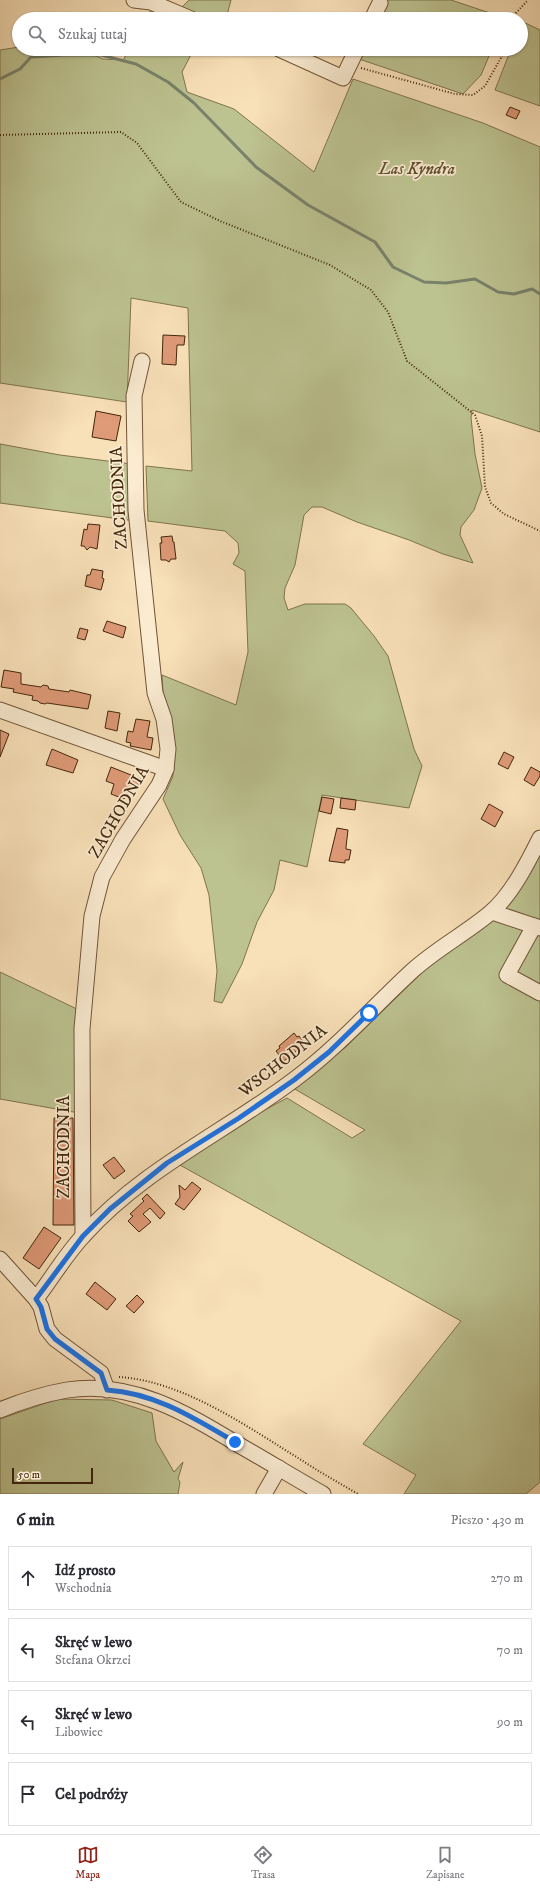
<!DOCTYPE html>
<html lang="pl">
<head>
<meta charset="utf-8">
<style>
  :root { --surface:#fff; --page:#f2f2f3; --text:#2b2b33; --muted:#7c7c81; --line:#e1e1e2; --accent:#8f2418 }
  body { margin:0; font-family:"IM FELL DW Pica",serif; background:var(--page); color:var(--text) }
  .scale { position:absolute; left:12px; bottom:10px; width:81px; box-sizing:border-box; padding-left:4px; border:2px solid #42270d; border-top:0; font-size:11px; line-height:14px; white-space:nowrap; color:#42270d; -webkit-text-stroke:3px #faebd1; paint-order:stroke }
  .stop { position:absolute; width:12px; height:12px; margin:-9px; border:3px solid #1a73e8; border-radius:50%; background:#fff }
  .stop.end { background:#1a73e8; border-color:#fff; box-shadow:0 1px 4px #0008 }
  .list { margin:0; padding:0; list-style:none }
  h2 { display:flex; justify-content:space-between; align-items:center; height:52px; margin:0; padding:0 16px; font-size:17px }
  h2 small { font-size:13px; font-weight:400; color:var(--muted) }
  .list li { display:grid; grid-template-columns:26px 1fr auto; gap:12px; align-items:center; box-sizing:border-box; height:64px; margin:0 8px 8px; padding:0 8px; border:1px solid var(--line); border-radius:0px }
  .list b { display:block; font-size:15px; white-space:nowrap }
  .list p { margin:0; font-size:13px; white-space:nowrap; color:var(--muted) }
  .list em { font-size:13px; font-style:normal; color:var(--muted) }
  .icon { flex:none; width:22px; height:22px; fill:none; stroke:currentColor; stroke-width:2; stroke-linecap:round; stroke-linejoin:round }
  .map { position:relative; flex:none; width:540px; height:1494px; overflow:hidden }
  .search { position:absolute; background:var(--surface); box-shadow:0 1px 3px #0004; left:12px; right:12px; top:12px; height:44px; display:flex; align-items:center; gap:10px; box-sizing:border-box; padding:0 14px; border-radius:22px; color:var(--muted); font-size:15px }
  .sheet { height:340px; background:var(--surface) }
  nav { display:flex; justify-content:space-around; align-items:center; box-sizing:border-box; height:56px; border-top:1px solid var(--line); background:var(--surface); font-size:11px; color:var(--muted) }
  nav a { display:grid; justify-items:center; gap:2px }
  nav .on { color:var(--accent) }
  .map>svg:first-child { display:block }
</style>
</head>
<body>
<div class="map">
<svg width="540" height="1494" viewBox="0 0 540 1494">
  <rect width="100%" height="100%" fill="#f8e0b8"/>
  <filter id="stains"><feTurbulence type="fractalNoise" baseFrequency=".005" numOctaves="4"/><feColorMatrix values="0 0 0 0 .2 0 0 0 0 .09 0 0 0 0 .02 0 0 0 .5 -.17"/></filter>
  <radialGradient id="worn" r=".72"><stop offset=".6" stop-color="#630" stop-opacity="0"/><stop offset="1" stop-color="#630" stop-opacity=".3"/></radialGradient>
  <!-- green -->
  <g fill="#bcc290" stroke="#7f744e">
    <polygon points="189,0 231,0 226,19 146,19 150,11 181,8"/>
    <polygon points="386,0 451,0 505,18 377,19"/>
    <polygon points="521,21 540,30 540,106 495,90 511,49 521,49"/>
    <polygon points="19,47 19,49 78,49 103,59 123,60 130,49 194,49 182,72 187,92 234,109 314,172 353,79 483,123 540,147 540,432 472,410 471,418 475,454 482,488 474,510 461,527 460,535 473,563 443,554 409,540 357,522 322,507 312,507 304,515 295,565 285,588 284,598 288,610 305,604 345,604 351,608 374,636 388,656 414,749 422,766 409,808 322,795 307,867 280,860 274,890 257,922 242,964 222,1003 214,1001 217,971 209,895 201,868 180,835 163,799 173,776 174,736 163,692 162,675 236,705 248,652 245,571 233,564 239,553 238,543 225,531 148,521 146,466 192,471 188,308 131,298 127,402 0,383 0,50"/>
    <polygon points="364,49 492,49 481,75 463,94 359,59"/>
    <polygon points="0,444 60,455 131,464 135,521 0,503"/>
    <polygon points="540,846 540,1482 526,1494 404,1494 416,1475 363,1444 461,1321 178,1164 235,1126 287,1098 352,1138 365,1130 293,1088 346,1047 442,953 478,926"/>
    <polygon points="0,972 81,1011 79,1113 0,1099"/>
    <polygon points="57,1399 112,1400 152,1413 156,1441 174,1472 183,1462 178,1479 180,1482 178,1494 0,1494 0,1419"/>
  </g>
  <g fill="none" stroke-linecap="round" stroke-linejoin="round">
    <!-- stream -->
    <polyline stroke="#79826b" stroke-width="3" points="0,79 20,69 31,57 65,55 101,55 136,64 168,82 194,103 256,167 308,205 375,242 393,267 424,282 446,283 475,279 498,292 514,294 532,289 540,294"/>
  </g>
  <!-- building -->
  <g fill="#df9a78" stroke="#42270d">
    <polygon points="510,107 520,111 516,119 506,115"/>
    <polygon points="163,335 185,336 184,345 177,345 176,365 162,364"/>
    <polygon points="96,411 121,416 116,441 92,437"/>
    <polygon points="88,524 100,525 97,549 90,547 87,550 84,546 81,546 84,529 87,530"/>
    <polygon points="172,536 173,542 174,542 176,559 171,559 169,562 166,560 161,560 160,543 162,543 161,537"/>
    <polygon points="92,569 103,571 102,578 104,579 101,590 85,586 87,575 90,575"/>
    <polygon points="107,621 126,627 123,638 103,631"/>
    <polygon points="80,628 88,630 85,640 77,638"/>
    <polygon points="4,670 21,673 21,684 41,687 43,685 48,686 49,689 69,692 70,690 91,695 88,709 47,703 45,704 40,703 38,701 32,700 33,696 13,692 14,689 1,687"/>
    <polygon points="108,711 120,713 117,731 105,728"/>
    <polygon points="136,719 150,721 147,737 153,738 151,750 130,746 131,743 126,742 128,731 133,732"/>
    <polygon points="0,730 9,734 0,757"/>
    <polygon points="52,749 78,760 73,773 46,765"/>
    <polygon points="504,752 514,757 508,769 498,764"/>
    <polygon points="111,767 141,779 137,789 131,787 124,799 111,794 114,784 106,781"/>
    <polygon points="531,767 540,772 540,776 534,786 524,780"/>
    <polygon points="322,797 334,799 331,814 319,811"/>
    <polygon points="341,798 356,800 355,810 340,808"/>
    <polygon points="489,804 503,812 495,827 481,819"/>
    <polygon points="337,828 348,830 346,847 346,849 351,850 349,860 345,860 345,863 329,861"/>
    <polygon points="294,1033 297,1037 299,1036 305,1044 284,1061 276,1051 280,1048 279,1046"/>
    <polygon points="54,1118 73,1118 74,1225 53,1225"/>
    <polygon points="114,1157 125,1171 114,1179 103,1165"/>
    <polygon points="192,1182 201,1189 184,1210 175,1204 180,1197 179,1185 185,1190"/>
    <polygon points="147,1194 165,1213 160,1219 150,1208 143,1214 151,1222 139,1232 128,1221 133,1216 130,1214 144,1201 142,1199"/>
    <polygon points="44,1227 61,1238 39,1269 23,1258"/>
    <polygon points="95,1282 116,1299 107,1310 86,1294"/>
    <polygon points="137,1295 144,1302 134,1313 126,1306"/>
  </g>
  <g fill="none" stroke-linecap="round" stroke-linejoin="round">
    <defs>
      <g id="minor">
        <polyline points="134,0 151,2 191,19"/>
        <polyline points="372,19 380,3"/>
        <polyline points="279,49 343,78 357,49"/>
        <polyline points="0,710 166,769"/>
        <polyline points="492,912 540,928"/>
        <polyline points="534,926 507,975 540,993"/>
        <polyline points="83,1236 82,1029 92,916 102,877 123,839 159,785 166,769 168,749 164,719 155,693 136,510 134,396 142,361"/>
        <polyline points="0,1259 36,1299 41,1307 47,1329 55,1339 101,1373 107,1390"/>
        <path d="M36,1299C52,1278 66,1254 84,1235C143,1169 225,1132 295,1079C338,1047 373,1007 412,971C436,949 465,934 490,913C511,896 528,862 540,838"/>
        <path d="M0,1410C22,1401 44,1394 67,1390C132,1380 186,1413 239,1445C267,1461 295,1478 323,1494"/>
        <polyline points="264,1494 279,1468"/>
      </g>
    </defs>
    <!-- minor casing -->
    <use href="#minor" stroke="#705538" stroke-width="17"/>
    <!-- path -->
    <g stroke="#42270d" stroke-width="2" stroke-dasharray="1 2" stroke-linecap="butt">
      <polyline points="515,19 516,13 528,0"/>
      <polyline points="361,68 455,94 473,95 485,86 506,49"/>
      <polyline points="0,135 121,132 137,143 181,202 220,221 330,265 371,290 388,312 407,361 475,415 482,436 485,487 491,503 504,514 540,531"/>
      <path d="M119,1377C184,1381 249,1428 303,1461C321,1473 339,1483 358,1494"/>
    </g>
    <!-- minor -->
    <use href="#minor" stroke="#faebd1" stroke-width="15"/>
  </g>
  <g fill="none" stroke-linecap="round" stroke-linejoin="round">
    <!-- route -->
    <path stroke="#1a73e8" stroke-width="5" d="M235,1442C194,1418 155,1393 107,1390L101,1373L55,1339L47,1329L41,1307L36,1299L83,1236L110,1209L167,1163L239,1118L294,1080L329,1052L369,1013"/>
  </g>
  <g text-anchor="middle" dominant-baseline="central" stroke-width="3.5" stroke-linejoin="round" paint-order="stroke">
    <!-- park labels -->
    <g font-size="17" font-style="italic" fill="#604e2e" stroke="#faebd1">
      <text x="417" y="169">Las Kyndra</text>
    </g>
    <!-- street labels -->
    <g font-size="17" fill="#42270d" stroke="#faebd1">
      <text transform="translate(119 498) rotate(-93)">ZACHODNIA</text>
      <text transform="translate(119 812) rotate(-60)">ZACHODNIA</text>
      <text transform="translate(283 1061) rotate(-38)">WSCHODNIA</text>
      <text transform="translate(64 1147) rotate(-90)">ZACHODNIA</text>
    </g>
  </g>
  <rect width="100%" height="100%" filter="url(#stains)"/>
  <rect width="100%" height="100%" fill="url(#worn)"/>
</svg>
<div class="scale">50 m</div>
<div class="stop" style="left:369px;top:1013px"></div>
<div class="stop end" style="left:235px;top:1442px"></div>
<div class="search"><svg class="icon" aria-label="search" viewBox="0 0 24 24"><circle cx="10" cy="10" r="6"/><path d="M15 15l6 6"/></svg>Szukaj tutaj</div>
</div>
<section class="sheet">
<h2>6 min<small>Pieszo · 430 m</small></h2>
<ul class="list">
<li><svg class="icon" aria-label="ahead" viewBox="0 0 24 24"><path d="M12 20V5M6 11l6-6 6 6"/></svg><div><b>Idź prosto</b><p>Wschodnia</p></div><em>270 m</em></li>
<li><svg class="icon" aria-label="left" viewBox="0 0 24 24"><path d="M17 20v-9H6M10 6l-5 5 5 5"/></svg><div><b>Skręć w lewo</b><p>Stefana Okrzei</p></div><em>70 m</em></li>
<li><svg class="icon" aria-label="left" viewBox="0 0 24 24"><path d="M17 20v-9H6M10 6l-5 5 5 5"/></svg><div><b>Skręć w lewo</b><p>Libowiec</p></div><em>90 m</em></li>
<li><svg class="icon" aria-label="arrive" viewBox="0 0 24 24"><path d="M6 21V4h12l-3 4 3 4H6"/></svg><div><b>Cel podróży</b></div></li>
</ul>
</section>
<nav>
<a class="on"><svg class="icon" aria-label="map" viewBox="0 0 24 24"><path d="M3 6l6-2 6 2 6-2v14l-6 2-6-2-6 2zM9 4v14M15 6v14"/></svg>Mapa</a>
<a><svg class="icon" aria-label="directions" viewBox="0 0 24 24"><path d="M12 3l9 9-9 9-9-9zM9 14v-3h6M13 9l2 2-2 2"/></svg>Trasa</a>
<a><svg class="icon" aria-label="saved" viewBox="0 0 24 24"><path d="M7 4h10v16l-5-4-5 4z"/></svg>Zapisane</a>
</nav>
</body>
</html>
